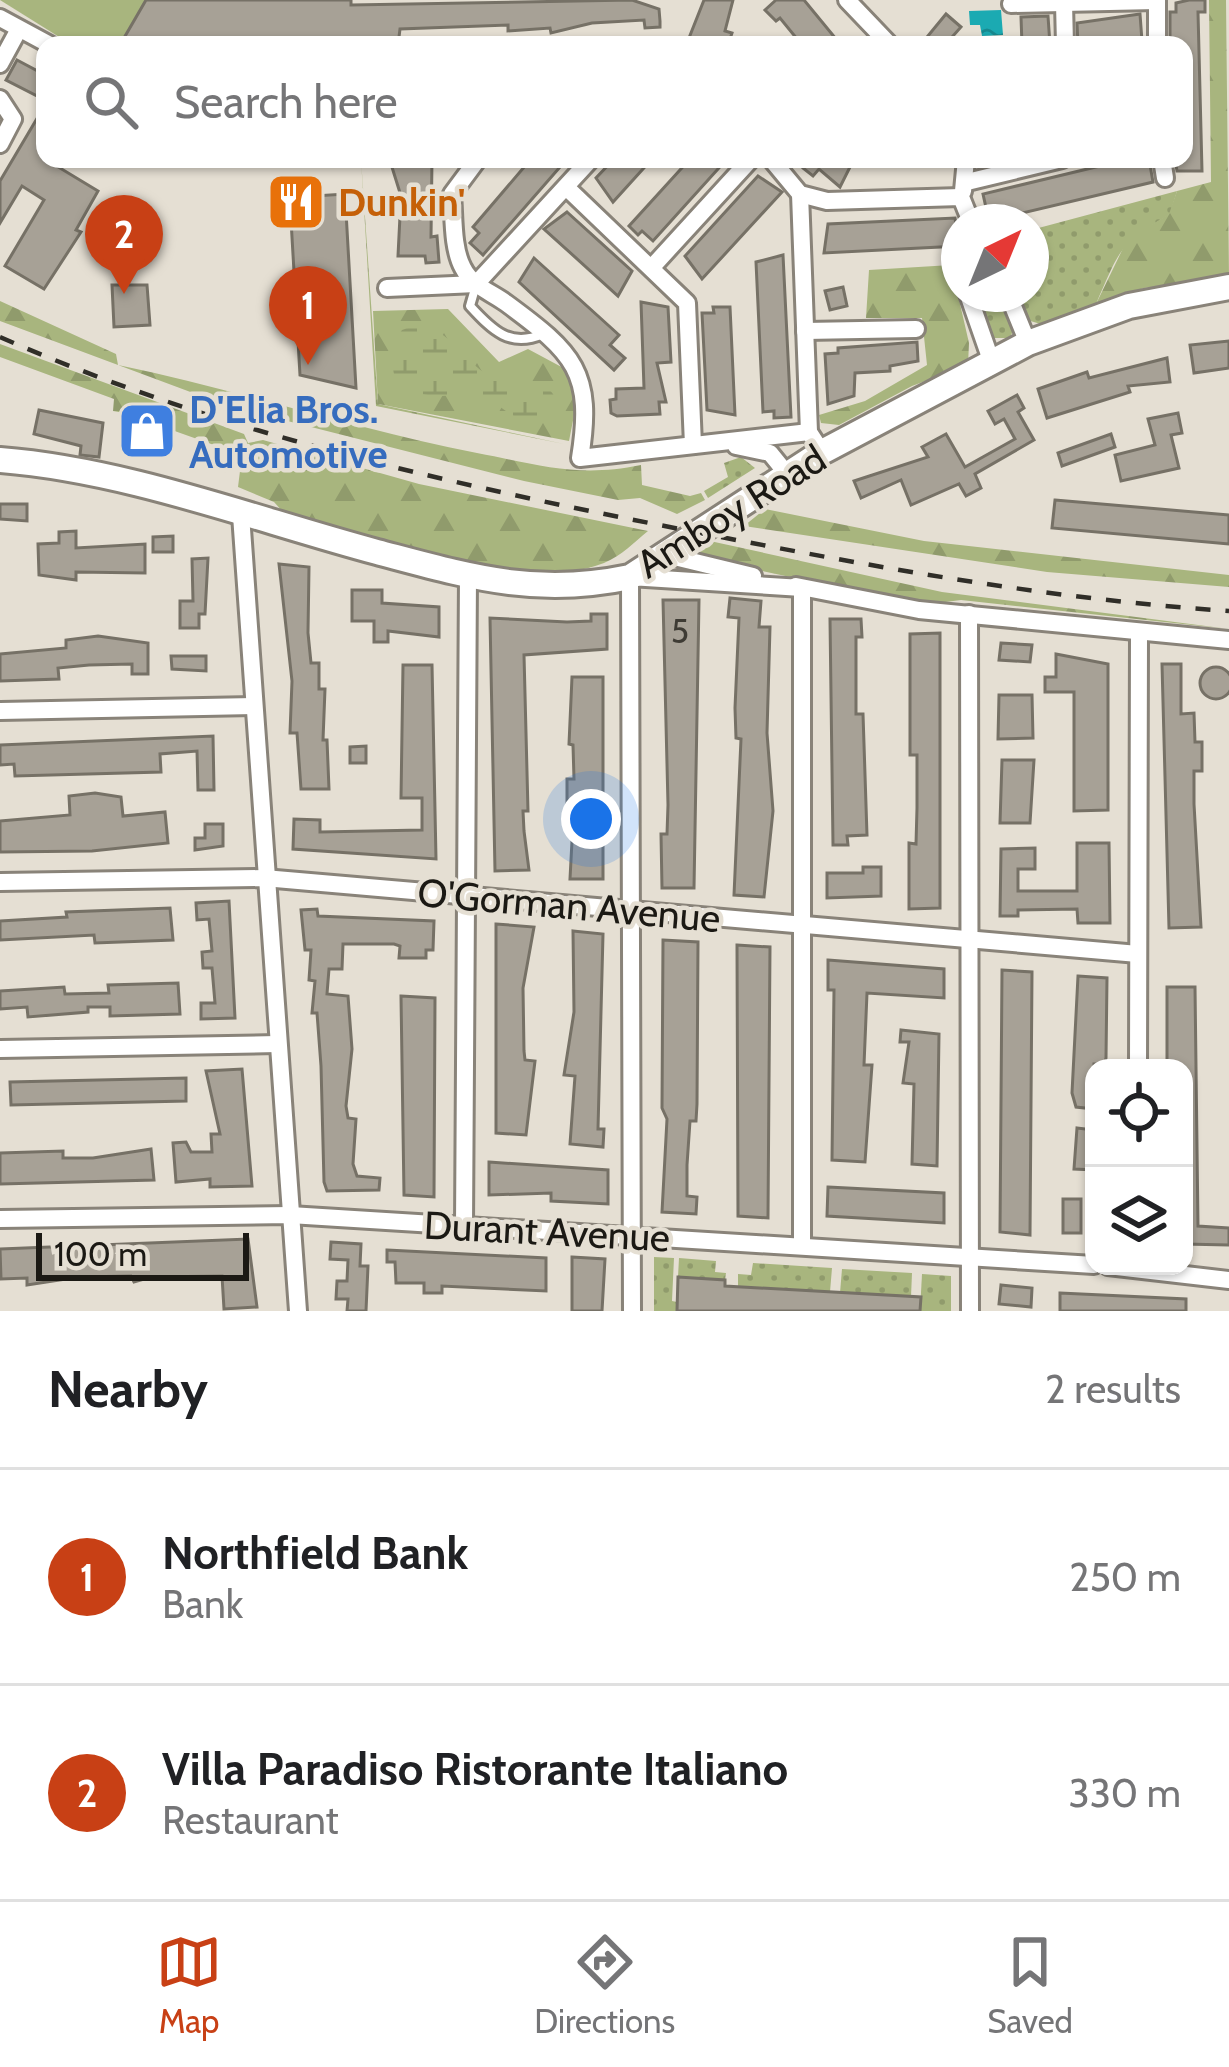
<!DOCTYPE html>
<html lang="en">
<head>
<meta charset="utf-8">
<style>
  :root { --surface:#fff; --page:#f2f2f2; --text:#202124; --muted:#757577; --line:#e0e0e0; --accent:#c84015 }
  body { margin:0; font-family:Cabin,sans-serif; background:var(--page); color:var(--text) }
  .controls { position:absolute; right:36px; bottom:36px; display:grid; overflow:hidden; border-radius:24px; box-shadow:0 3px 9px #0004 }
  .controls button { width:108px; height:108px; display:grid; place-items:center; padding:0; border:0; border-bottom:3px solid var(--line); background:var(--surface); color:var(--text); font:60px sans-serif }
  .compass { position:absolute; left:941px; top:204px; width:108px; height:108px; border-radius:50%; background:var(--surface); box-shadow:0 3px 9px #0004; rotate:43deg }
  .scale { position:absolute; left:36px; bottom:30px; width:213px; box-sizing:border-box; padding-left:12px; border:6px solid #1b1914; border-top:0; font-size:33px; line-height:42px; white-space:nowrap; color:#1b1914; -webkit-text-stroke:9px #e5dfd3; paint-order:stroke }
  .you { position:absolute; left:591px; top:819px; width:42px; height:42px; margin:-30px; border:9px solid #fff; border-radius:50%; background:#1a73e8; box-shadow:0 0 0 18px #1a73e833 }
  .badge { display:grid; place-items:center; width:78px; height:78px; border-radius:50%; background:var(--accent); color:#fff; font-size:39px; font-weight:700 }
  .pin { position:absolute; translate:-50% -99px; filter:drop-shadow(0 3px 6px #0008) }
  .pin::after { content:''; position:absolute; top:63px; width:42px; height:36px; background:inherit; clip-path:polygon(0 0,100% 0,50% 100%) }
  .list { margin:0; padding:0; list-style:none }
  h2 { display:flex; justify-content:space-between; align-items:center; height:156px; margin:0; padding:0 48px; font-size:51px }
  h2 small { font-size:39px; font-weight:400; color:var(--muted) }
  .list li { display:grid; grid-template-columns:78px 1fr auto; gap:36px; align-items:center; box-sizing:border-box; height:216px; padding:0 48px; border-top:3px solid var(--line) }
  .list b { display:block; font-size:45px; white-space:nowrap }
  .list p { margin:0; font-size:39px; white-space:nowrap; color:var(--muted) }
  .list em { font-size:39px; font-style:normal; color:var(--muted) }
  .icon { flex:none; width:66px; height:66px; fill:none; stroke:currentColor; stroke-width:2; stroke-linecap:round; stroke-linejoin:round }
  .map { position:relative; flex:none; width:1229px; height:1311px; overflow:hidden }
  .search { position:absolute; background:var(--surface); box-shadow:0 3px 9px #0004; left:36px; right:36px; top:36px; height:132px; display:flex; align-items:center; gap:30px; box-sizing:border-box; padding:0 42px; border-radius:24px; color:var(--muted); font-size:45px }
  .sheet { height:588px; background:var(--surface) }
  nav { display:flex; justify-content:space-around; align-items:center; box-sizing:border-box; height:168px; border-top:3px solid var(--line); background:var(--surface); font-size:33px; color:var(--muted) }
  nav a { display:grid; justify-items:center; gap:6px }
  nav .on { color:var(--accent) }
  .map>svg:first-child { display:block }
</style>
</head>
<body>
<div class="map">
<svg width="1229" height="1311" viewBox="0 0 1229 1311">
  <defs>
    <pattern id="grass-dots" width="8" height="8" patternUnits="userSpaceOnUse" patternTransform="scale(3)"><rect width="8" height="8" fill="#a8b57e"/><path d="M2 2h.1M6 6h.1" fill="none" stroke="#909b6c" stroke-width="1.8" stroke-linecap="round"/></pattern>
    <pattern id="forest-firs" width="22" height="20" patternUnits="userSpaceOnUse" patternTransform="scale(3)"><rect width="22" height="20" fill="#a8b57e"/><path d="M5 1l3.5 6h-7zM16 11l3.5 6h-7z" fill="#909b6c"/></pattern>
    <pattern id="wetland-marsh" width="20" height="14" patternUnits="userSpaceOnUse" patternTransform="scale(3)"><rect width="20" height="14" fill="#a8b57e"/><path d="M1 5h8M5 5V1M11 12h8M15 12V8" fill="none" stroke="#909b6c"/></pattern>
    <pattern id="water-ripples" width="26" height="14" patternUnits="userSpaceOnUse" patternTransform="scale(3)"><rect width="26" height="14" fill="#1baab2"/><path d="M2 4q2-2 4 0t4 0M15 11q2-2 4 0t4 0" fill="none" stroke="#178a90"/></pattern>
  </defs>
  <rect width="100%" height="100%" fill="#e5dfd3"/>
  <!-- grass -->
  <g fill="url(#grass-dots)">
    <polygon points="361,159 378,404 564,444 376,406"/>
    <path d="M1177,191L1170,214C1118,246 1121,247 1096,304L1044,325L1027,320L1015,294H1031V230Z"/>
    <polygon points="975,294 1000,294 1014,328 1010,338 993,338"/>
    <polygon points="741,457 755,468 708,498 704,491 728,477 724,463"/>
    <polygon points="654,1257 674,1258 672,1301 677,1302 677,1311 654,1311"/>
    <polygon points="679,1258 716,1261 715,1272 726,1273 725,1280 678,1277"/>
    <polygon points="753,1263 832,1268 830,1292 738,1287 738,1274 751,1275"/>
    <polygon points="842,1269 912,1273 911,1297 840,1293"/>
    <polygon points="922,1274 951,1276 951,1311 920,1311"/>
  </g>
  <!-- forest -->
  <g fill="url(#forest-firs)">
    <polygon points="1209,0 1226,0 1229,278 1144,288 1096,304 1127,240 1169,214 1177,191 1211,182"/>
    <polygon points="951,265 969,343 968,365 912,386 839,425 821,423 819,415 865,401 927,365 922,318 866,318 869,270"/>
    <path d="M0,301L116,354L118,365C238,390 356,429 477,453C540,465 578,478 641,465L642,485L690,496L701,493L705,500L677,514L640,498L618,500L524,481L228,406L0,321Z"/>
    <polygon points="448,309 499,362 528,349 569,371 578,395 569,441 378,404 373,311"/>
    <path d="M0,344L244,434L248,443L263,440L419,484L648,531C633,543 623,555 604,563C514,597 372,537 284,513L274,502L238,487L242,455L169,429L170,421L113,411L114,399L0,357Z"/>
    <polygon points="765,509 924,541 1229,575 1229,587 1047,572 744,526"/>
    <polygon points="710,541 942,592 1229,629 961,600 922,605 701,558 699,550"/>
  </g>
  <!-- wetland -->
  <path fill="url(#wetland-marsh)" d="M417,325C452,328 464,365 495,379C522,391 543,368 559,405C533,450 503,399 470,391C458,388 454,396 442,396C431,396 415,393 404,391L395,379L389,349L402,330Z"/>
  <!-- park -->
  <polygon fill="#a8b57e" points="0,0 146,0 120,45 72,45"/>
  <!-- water -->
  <polygon fill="url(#water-ripples)" points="1001,10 1003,35 982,36 980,25 970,25 969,11"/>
  <!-- building -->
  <g fill="#a7a196" stroke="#767166" stroke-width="3">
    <polygon points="146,0 351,0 351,5 632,0 659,9 660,21 660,27 645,28 644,20 592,23 551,33 550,28 508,31 508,25 400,29 398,45 136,45 124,38"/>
    <polygon points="704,0 733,0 725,31 732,33 728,45 687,43"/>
    <polygon points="776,0 804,0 841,45 802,45 780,18 776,21 765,10"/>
    <polygon points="1189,0 1205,0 1205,12 1198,12 1202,171 1177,171 1175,159 1184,159 1184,45 1170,45 1170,12 1176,12 1176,3"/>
    <polygon points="946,14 961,27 945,45 936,45 927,37"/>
    <polygon points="1140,14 1142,41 1078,45 1077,23"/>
    <polygon points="1048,16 1050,45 1022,45 1021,17"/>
    <polygon points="17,60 45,75 45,100 6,80"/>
    <polygon points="45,105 45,159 98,191 76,230 81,232 44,289 5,266 44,200 22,186 0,223 0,181"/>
    <polygon points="432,159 431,237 437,236 439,262 426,263 425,256 398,256 401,196 391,164"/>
    <polygon points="531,159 567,159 483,255 470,243 479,233 473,227"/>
    <polygon points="614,159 652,159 613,202 596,178"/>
    <polygon points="690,159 727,159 653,241 642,231 638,235 629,226"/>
    <polygon points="807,159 854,159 840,187 819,169 813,176 803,168"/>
    <polygon points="1129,159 1149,159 1153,182 989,221 983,194"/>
    <polygon points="758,176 782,192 702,279 685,256"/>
    <polygon points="345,194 356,388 300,375 291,220 284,220 283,198"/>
    <polygon points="567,212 632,271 618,296 544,229"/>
    <polygon points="955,218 959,246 824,253 828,224"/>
    <polygon points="783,255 791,417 774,418 774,411 763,412 756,262"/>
    <polygon points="534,258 619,335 610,345 625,358 614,370 519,282"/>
    <polygon points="112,285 147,285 150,325 114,327"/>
    <polygon points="843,287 847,306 830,310 825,291"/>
    <polygon points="641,302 668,307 671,362 657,363 666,402 659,402 660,414 617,416 611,413 610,400 616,399 616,389 644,388"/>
    <polygon points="713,307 730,307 735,415 707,410 702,313 714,313"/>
    <polygon points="1229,341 1229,368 1194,373 1190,345"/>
    <polygon points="917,342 918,361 890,366 890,371 855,373 854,396 828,404 825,354 838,353 838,348"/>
    <polygon points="1167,358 1170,382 1128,386 1130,392 1047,418 1038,389 1087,372 1089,378"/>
    <polygon points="1017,395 1024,408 1018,412 1034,440 975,474 981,488 966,496 959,484 911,505 901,480 861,498 854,481 928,457 922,447 946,434 965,467 1015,439 1004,419 995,424 988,411"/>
    <polygon points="39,410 103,423 99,457 80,455 81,446 34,434"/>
    <polygon points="1178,413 1182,433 1171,435 1179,468 1121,481 1115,455 1155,445 1148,419"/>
    <polygon points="132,416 167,424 163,441 128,432"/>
    <polygon points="1111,434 1115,447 1062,466 1058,453"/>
    <polygon points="1055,500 1229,515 1229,544 1052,528"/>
    <polygon points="0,504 27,504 27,521 0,519"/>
    <polygon points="76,531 76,548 145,544 145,573 76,572 76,580 39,575 38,544 59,543 59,532"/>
    <polygon points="173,536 173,552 153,552 153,537"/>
    <polygon points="208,558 205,614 199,614 199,628 180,628 180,601 193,601 192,559"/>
    <polygon points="279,564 309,567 308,633 311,663 319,663 319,689 325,689 323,740 327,740 329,789 301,789 297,733 290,733 292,681"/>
    <polygon points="352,590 382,590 382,603 439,607 439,637 388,631 388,642 374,642 374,621 352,621"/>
    <polygon points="730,598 761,601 759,627 770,627 767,733 773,811 764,897 734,895 741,739 736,738 735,708 739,618 728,617"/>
    <polygon points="663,600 699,600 694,888 662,888 661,834 667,834 668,805"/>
    <polygon points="591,614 607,614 607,649 524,655 528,811 523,811 524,831 529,870 495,871 490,618 567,622 591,621"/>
    <polygon points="830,619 861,619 862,637 856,637 856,714 863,714 867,835 847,836 848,845 833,845"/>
    <polygon points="940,633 940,908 909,909 909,843 916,844 917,808 917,755 910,755 910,634"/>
    <polygon points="98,636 148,643 148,674 132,674 132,664 89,665 58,668 59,679 0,681 0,654 66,648 66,640"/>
    <polygon points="1001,643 1032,645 1030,662 999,660"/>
    <polygon points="1056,654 1108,664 1108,810 1074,811 1074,692 1045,692 1045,677 1056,677"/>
    <polygon points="171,656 206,656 206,671 172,669"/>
    <polygon points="1162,664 1181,664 1181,714 1194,713 1195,742 1202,742 1202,771 1194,771 1194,804 1201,927 1169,928"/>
    <polygon points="403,665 432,665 436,859 293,849 294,819 320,820 320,832 422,830 422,798 401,798"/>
    <circle cx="1216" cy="683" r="16"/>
    <polygon points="572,677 603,677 603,879 570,879 573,822 567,822 567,779 574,779 573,745 569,744"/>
    <polygon points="999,695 1032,695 1033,738 998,739"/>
    <polygon points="213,736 214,790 198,790 197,751 160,754 161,772 15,776 14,764 0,765 0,745"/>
    <polygon points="366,746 366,763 350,763 350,747"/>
    <polygon points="1002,760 1034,760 1030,823 1000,823"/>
    <polygon points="95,793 121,797 123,816 165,812 168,843 92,851 0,852 0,821 70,815 69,796"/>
    <polygon points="205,824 223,824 223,846 195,850 195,838 205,838"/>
    <polygon points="1077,843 1109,843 1110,923 1078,923 1077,909 1018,910 1018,916 1000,916 1001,849 1035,848 1035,869 1018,869 1018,891 1077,891"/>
    <polygon points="863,867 881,867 881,896 827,898 827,873 863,873"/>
    <polygon points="229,901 235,1018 201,1019 201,1003 215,1003 212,968 203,968 202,952 212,951 209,919 197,920 196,903"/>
    <polygon points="170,908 173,940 95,943 94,935 0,940 0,921 67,917 66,912"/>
    <polygon points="317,909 318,916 434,921 433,950 426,950 426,958 399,958 400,946 394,944 343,944 342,969 329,969 327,994 348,996 352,1049 346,1106 348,1118 356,1119 353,1164 357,1176 380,1178 379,1190 327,1191 324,1182 321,1066 317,1013 312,1013 315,981 309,980 311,950 305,950 301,910"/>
    <polygon points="496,924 534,927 523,988 524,1051 525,1060 535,1061 526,1135 496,1133"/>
    <polygon points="573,931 603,934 598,1129 604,1129 603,1147 570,1144 575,1076 564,1075 574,1012"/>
    <polygon points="663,940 698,942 697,1104 696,1121 690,1121 687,1165 687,1196 697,1197 696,1214 662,1212 667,1119 662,1108"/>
    <polygon points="737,945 770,947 768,1218 738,1216"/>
    <polygon points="828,960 944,969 944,998 867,993 864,1065 872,1065 865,1162 832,1160 834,990 828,990"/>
    <polygon points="1002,970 1032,972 1030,1235 1000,1232"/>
    <polygon points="1078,976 1107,978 1106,1058 1104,1064 1094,1064 1094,1109 1076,1107 1072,1093"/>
    <polygon points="178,983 180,1014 110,1016 110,1007 88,1007 88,1012 28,1017 27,1007 0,1009 0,991 64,987 65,994 109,993 108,985"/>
    <polygon points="1167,987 1195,987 1198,1226 1229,1228 1229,1245 1184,1244 1184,1068 1167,1068"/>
    <polygon points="401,996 435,998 434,1197 404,1195"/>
    <polygon points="901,1030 939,1034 937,1166 912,1164 914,1084 903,1083 909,1042 900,1042"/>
    <polygon points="242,1069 252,1186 210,1187 210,1179 176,1182 173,1143 186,1142 191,1152 212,1152 211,1134 220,1134 206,1071"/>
    <polygon points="186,1078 186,1101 11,1105 10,1082"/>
    <polygon points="1077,1128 1094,1130 1094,1170 1074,1169"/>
    <polygon points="151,1149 154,1180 0,1184 0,1153 63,1151 63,1158 93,1158"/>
    <polygon points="489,1162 608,1170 608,1204 551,1201 551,1193 489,1195"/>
    <polygon points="828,1187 944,1193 944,1223 827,1216"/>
    <rect x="1063" y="1199" width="18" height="34"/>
    <polygon points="248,1239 257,1307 224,1309 222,1276 151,1277 134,1282 131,1276 79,1277 27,1285 27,1278 1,1279 0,1249"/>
    <polygon points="331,1242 361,1244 360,1266 368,1266 366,1311 347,1311 348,1299 336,1299 337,1281 347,1281 348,1260 330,1259"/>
    <polygon points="387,1250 546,1258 546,1291 442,1286 442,1293 424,1293 424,1283 396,1283 395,1262 387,1262"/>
    <polygon points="572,1257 605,1259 602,1311 572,1311"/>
    <polygon points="678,1277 725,1280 725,1286 921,1297 920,1311 677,1311"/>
    <polygon points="1001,1285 1032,1288 1031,1307 999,1304"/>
    <polygon points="1060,1293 1186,1299 1186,1311 1060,1311"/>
  </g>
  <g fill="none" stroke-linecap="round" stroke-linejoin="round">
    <defs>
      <path id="service" d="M476,285L470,306C493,331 510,348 543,334"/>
      <g id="minor">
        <polyline points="847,0 890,45"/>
        <polyline points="1157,0 1157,45"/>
        <polyline points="1064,3 1065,45"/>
        <polyline points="1011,4 1156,1"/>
        <polyline points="0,18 50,45"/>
        <polyline points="0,64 19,29"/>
        <polyline points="0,99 13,119 0,144"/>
        <path d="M478,159L452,194C454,216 452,248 463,268C472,286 491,292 506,303C574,353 594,372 580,458L809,432"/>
        <polyline points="771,159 800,194 827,201 961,197 971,222"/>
        <polyline points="1162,159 1165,178"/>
        <polyline points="967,182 1062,159"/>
        <polyline points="566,187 687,303 693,445"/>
        <polyline points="963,191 966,159"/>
        <polyline points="800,194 809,432 822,452"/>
        <polyline points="653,266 751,159"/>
        <polyline points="387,288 476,284 591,159"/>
        <polyline points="968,294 992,363"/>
        <polyline points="1008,294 1028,343"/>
        <polyline points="805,331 916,329"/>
        <polyline points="736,446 770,453 787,474"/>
        <polyline points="241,515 298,1311"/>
        <polyline points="662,554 753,576"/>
        <polyline points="796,586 919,610 1229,640"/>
        <polyline points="969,614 970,1311"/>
        <polyline points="0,711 254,706"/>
        <polyline points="0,882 264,878 1138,954"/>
        <polyline points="0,1049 277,1044"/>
        <polyline points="1138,1068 1139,634"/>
        <polyline points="0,1219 290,1215 1094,1265"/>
        <polyline points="464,1226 468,576"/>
        <polyline points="802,1246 802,588"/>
        <polyline points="1108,1266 1229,1280"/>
        <polyline points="632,1311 630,577 802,588"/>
      </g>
      <path id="secondary" d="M0,460C127,470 254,519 377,552C468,576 535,597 630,577L822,452L1028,343L1129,306L1229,287"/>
    </defs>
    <!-- service casing -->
    <use href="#service" stroke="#898379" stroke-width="14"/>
    <!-- minor casing -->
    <use href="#minor" stroke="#898379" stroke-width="22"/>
    <!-- secondary casing -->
    <use href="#secondary" stroke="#898379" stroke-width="30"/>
    <!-- service -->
    <use href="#service" stroke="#fff" stroke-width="8"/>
    <!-- minor -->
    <use href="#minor" stroke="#fff" stroke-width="16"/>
    <!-- secondary -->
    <use href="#secondary" stroke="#fff" stroke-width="24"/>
    <!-- rail -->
    <path stroke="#302e28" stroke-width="4.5" stroke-dasharray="15 15" stroke-linecap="butt" d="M0,337C221,434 454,485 690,531C869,566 1047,599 1229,611"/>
  </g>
  <!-- icons -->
  <defs>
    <symbol id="restaurant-square" viewBox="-11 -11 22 22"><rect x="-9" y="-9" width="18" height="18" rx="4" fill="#e8710a" stroke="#e5dfd3"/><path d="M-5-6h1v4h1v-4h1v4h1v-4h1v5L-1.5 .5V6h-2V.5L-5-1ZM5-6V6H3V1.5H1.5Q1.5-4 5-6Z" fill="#fff"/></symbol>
    <symbol id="shop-square" viewBox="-11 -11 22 22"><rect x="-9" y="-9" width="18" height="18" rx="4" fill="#3f7fe0" stroke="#e5dfd3"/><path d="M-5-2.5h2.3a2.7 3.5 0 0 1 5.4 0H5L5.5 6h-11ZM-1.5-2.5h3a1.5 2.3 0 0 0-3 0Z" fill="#fff"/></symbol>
  </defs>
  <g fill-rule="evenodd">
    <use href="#restaurant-square" x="263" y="169" width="66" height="66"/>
    <use href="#shop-square" x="114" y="398" width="66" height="66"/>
  </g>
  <g text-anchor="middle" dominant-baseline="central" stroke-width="9" stroke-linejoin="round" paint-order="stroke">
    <!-- number labels -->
    <g font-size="33" fill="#3e3b34">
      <text x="680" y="631">5</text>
    </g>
    <!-- food labels -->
    <g font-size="39" font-weight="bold" fill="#c56008" stroke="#e5dfd3" text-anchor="start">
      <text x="338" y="202">Dunkin'</text>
    </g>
    <!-- shop labels -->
    <g font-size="39" font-weight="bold" fill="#366cbe" stroke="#e5dfd3" text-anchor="start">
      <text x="189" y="409">D'Elia Bros.<tspan x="189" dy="45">Automotive</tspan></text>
    </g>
    <!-- street labels -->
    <g font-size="39" fill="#1b1914" stroke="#e5dfd3">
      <text transform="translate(731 511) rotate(-32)">Amboy Road</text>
      <text transform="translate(569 905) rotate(5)">O'Gorman Avenue</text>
      <text transform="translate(547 1231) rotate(3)">Durant Avenue</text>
    </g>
  </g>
</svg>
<div class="controls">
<button><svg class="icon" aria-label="locate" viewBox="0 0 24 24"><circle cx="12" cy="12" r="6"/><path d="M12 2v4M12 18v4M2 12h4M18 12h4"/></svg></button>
<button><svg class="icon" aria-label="layers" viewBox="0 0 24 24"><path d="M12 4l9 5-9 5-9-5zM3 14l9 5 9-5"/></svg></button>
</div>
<svg class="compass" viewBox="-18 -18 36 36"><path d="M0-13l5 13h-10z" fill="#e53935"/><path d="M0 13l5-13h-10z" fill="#757577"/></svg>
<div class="scale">100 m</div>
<div class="you"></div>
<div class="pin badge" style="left:308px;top:365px">1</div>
<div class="pin badge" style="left:124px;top:294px">2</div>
<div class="search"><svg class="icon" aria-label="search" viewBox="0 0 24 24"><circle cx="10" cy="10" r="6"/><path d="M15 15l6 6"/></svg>Search here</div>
</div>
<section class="sheet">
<h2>Nearby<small>2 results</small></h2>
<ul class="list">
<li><span class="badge">1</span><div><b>Northfield Bank</b><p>Bank</p></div><em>250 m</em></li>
<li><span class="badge">2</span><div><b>Villa Paradiso Ristorante Italiano</b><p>Restaurant</p></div><em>330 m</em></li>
</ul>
</section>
<nav>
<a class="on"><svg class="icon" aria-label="map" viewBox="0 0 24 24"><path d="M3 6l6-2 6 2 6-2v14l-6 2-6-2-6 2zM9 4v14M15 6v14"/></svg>Map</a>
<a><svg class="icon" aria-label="directions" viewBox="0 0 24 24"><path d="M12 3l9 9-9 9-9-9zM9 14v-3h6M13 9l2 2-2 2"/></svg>Directions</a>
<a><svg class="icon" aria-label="saved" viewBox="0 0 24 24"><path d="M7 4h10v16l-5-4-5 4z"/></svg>Saved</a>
</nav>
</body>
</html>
